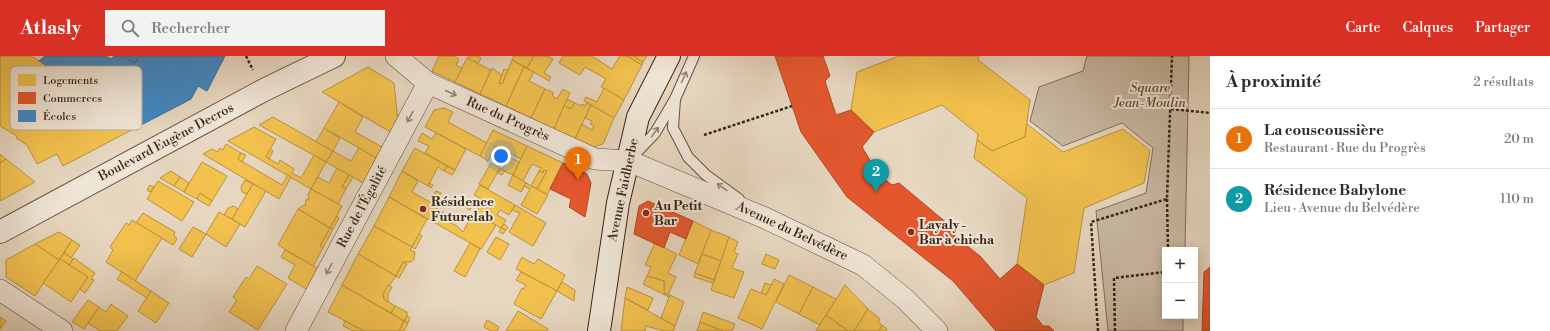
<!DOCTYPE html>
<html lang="fr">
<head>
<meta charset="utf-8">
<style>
  :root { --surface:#fff; --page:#f2f2f3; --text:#2b2b33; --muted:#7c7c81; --line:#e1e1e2; --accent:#d93025 }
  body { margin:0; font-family:"Libre Bodoni",serif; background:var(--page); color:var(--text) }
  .controls { position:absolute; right:12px; bottom:12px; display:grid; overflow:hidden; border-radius:0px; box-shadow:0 2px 10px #0003 }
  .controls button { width:36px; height:36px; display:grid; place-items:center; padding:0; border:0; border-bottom:1px solid var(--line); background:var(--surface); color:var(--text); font:20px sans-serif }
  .you { position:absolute; left:501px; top:100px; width:14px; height:14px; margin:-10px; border:3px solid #fff; border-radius:50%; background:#1a73e8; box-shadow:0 0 0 6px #1a73e833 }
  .badge { display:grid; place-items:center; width:26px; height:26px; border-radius:50%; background:var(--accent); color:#fff; font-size:13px; font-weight:700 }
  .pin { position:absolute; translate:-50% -33px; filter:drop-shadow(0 1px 2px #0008) }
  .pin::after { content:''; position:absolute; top:21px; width:14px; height:12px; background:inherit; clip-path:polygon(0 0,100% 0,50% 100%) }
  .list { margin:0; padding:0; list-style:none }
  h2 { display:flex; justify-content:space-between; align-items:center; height:52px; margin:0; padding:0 16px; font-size:17px }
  h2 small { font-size:13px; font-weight:400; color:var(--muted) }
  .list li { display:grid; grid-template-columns:26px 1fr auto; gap:12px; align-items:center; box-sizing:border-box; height:60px; padding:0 16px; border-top:1px solid var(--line) }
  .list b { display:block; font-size:15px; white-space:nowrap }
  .list p { margin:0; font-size:13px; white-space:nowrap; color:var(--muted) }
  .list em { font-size:13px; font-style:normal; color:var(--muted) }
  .icon { flex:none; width:22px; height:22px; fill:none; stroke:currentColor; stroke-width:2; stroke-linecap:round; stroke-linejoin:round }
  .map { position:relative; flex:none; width:1210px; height:275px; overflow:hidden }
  header { display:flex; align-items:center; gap:24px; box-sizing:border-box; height:56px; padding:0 20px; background:var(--accent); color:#fff }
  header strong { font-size:19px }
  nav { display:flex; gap:22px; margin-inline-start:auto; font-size:14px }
  .search { width:280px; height:36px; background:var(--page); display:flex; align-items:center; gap:10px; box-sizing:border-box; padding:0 14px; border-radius:0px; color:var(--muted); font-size:15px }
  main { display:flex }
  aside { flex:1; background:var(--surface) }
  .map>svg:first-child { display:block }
</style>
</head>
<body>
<header>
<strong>Atlasly</strong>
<div class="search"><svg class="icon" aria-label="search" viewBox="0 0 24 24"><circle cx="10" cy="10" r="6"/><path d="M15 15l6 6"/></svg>Rechercher</div>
<nav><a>Carte</a><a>Calques</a><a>Partager</a></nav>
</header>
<main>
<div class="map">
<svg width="1210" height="275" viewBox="0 0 1210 275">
  <rect width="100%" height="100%" fill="#e7d7c0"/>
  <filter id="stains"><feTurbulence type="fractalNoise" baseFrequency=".005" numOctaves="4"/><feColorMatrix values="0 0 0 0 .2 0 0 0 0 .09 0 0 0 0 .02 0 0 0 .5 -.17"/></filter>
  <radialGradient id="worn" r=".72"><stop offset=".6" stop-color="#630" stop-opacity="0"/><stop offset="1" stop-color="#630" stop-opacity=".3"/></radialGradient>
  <!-- green -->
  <polygon fill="#c9b9a3" stroke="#806f5d" points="1087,0 1189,0 1185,194 1165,194 1165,260 1183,260 1183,275 1108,275 1096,155 1146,137 1153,92 1122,67 1063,90 1030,65 1039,31 1083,15"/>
  <!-- homes -->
  <g fill="#f2c14e" stroke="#ba923e">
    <polygon points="0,0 31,0 143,68 63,110 57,98 37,108 27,89 16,82 17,80 0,70"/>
    <polygon points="439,0 455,0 459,4 456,9 462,12 455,26 432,15"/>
    <polygon points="469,0 478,0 481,2 478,8 467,3"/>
    <polygon points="514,0 534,0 527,12 512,4"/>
    <polygon points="534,0 547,0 553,3 544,17 551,21 549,25 527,12"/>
    <polygon points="563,0 592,0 612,13 620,0 627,0 642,9 624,44 601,31 606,23 585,11 580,19 559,7"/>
    <polygon points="627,0 633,0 643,6 642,9"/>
    <polygon points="633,0 647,0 643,6"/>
    <polygon points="899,0 979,0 978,4 1030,44 1025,81 992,95 977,84 978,78 942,49 874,76 851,54 857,16"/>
    <polygon points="467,2 491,14 480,38 455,26"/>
    <polygon points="512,4 524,11 506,50 480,38 492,12 502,19 499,27 502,28"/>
    <polygon points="368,11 394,27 398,65 392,77 322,36"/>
    <polygon points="524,11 534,16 529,25 545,33 531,62 506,50"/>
    <polygon points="504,13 508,14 502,28 499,27"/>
    <polygon points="604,32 624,44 614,62 584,45 586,41 597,46"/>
    <polygon points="545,33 554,37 552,39 557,43 563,33 570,37 554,73 531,62"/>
    <polygon points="567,43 575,47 571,53 564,50"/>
    <polygon points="339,46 363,61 355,76 384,92 378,103 324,72"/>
    <polygon points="575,47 581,50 582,48 585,50 587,47 591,49 575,83 554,73 564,50 571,53"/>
    <polygon points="591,49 614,62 603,88 593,91 575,83 582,68 592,74 594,70 590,68 592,65 585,62"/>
    <polygon points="444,52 453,56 448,66 487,87 480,100 425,71 434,54"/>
    <polygon points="273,61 333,95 326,106 259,69"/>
    <polygon points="1027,68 1063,96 1123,73 1150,94 1144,127 1084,152 1074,217 1044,229 1017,208 1027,142 974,102 977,84 992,95 1025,81"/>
    <polygon points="254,71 276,83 266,101 278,108 280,104 294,113 292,117 301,122 314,99 326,106 311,133 228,85"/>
    <polygon points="324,72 340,82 333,95 316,86"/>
    <polygon points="493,74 527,90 521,103 495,90 488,105 480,100"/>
    <polygon points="422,77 432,83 436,77 466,93 455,114 425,97 429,90 418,85"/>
    <polygon points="226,88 241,97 238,103 282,129 288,119 291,121 279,143 203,98 212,93 217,96 220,92 223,94"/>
    <polygon points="527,90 563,107 547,139 537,133 547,115 544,114 543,117 539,115 541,112 532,108 523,125 513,119"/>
    <polygon points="359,92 378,103 365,128 326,106 333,95 351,105"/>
    <polygon points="415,92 447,110 444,115 438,111 428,130 402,115"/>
    <polygon points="270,93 273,95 269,103 266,101"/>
    <polygon points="241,97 246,99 242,106 238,103"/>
    <polygon points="0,98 6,103 0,107"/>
    <polygon points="509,101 519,106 513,119 502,114"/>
    <polygon points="6,103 35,126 0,145 0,107"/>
    <polygon points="202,106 227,120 212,145 200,137 197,143 184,136"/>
    <polygon points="491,107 500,112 488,133 479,128"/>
    <polygon points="447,110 455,114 452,119 444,115"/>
    <polygon points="337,112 349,119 342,131 346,133 338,148 311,133 318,121 329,127"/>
    <polygon points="500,112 505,115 502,119 498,117"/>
    <polygon points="544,114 547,115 537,133 531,130 539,115 543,117"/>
    <polygon points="171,115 180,121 174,130 160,122"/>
    <polygon points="402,115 418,125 412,136 432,147 432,149 451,162 449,166 457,170 463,176 474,156 496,169 481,193 389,141"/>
    <polygon points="349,119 353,121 346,133 342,131"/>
    <polygon points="513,119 526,127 521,136 508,129"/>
    <polygon points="180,121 189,127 184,136 174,130"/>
    <polygon points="245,124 253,128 247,138 242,136 241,131"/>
    <polygon points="158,125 194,146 182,165 147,143"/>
    <polygon points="429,127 433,129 431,132 428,130"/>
    <polygon points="526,127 548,139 537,158 521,149 530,133 524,130"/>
    <polygon points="253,128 266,135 245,171 232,163"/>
    <polygon points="150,129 154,131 150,136 147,134"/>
    <polygon points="480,129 515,149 509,159 500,154 497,159 506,164 501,172 476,157 483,144 474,139"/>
    <polygon points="311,133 342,150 330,172 298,153 304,149 305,150 306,144 309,143 308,139"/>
    <polygon points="436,135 441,137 439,140 434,138"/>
    <polygon points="200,137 212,145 209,150 197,143"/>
    <polygon points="389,141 427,163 412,191 374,170"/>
    <polygon points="465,147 472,150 470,154 463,150"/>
    <polygon points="515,149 546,167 533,190 509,176 520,157 512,154"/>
    <polygon points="234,150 238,153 232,163 224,159 228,152"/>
    <polygon points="298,153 330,172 320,190 323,192 313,210 278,189"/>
    <polygon points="219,156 240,168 226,191 206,178"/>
    <polygon points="143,157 175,176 174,179 177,183 173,189 136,167"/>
    <polygon points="337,160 339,162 333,173 330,172"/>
    <polygon points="132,164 162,182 135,225 106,206 113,194 110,191 126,167 129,169"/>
    <polygon points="693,165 711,174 698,208 679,199"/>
    <polygon points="504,168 508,171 506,174 501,172"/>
    <polygon points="374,170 412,191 410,194 415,196 414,203 411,206 403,206 396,220 358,198"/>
    <polygon points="193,171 206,178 192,201 179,193"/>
    <polygon points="330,172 333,173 323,192 320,190"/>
    <polygon points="501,172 506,174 503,178 499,176"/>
    <polygon points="711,174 729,181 721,205 702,198"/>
    <polygon points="59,176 72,184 59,204 35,188"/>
    <polygon points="419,178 422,180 415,193 412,191"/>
    <polygon points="496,181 509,188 500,204 487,196"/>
    <polygon points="729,181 738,186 734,196 738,198 732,212 744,216 734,242 711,234"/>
    <polygon points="72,184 80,189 71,202 64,197"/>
    <polygon points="470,187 480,193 465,221 454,215"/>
    <polygon points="655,187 677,198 668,217 676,221 668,239 664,237 664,225 647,220 651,211 645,209"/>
    <polygon points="35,188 59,204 35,240 6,221 6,204"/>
    <polygon points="285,194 319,213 308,234 288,222 295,209 281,201"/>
    <polygon points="64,197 73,203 69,209 60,203"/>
    <polygon points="358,198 396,220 383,238 384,243 395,250 391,257 342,229"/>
    <polygon points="702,198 721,205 714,224 695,217"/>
    <polygon points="766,198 779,204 775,213 762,208"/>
    <polygon points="522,201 534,208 538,203 565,219 557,235 516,213"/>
    <polygon points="74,202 95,217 91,223 94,224 85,237 80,233 88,221 69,209"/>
    <polygon points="60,203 88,221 71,246 43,227"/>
    <polygon points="403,206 407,208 399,222 396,220"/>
    <polygon points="257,210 287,228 258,274 229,256 237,244 233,241 246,221 249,223"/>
    <polygon points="122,216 151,235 147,242 117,223"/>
    <polygon points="521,216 557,235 541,263 514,248 522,232 524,233 526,229 516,224"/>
    <polygon points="695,217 714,224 713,227 694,221"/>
    <polygon points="789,219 813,231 799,258 776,246"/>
    <polygon points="647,220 664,225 664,237 670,239 669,241 643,228"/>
    <polygon points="774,223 784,228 762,273 738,262 751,233 766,239"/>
    <polygon points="562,226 575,234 574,245 557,235"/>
    <polygon points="765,227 771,229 766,239 761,237"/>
    <polygon points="342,229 404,265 399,275 364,275 328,256"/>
    <polygon points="388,229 392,231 388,238 388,246 384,243 383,238"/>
    <polygon points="845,229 868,253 854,275 848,275 826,259"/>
    <polygon points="627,231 653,242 648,254 625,242"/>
    <polygon points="813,231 836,243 820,269 799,258"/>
    <polygon points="151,235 169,247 156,267 138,255"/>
    <polygon points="670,239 684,246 675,270 661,262"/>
    <polygon points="625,242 675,270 673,275 664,275 646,270 645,275 621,275"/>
    <polygon points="88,244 99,251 84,273 72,266"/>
    <polygon points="111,248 128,260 117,275 100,275 88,267 99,251 106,256"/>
    <polygon points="395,250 407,256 407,260 404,265 391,257"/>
    <polygon points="868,253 880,263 878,266 882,269 879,275 854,275"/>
    <polygon points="518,255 548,273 547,275 506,275"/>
    <polygon points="703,256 735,268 732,275 723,275 700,266"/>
    <polygon points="826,259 848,275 816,275"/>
    <polygon points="407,260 410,262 408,267 404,265"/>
    <polygon points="0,261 6,265 0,273"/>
    <polygon points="487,264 499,271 497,275 491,275 484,271"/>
    <polygon points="345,265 364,275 353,275 343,270"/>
    <polygon points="404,265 408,267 404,275 399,275"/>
    <polygon points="700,266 723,275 697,275"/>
    <polygon points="882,269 887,273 886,275 879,275"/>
  </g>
  <!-- shops -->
  <g fill="#e4572e" stroke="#b04827">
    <polygon points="775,0 823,0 830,20 825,25 836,59 851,54 874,76 862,91 879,119 892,129 899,127 954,173 954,179 981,201 1000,223 1017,208 1044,229 1036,261 1043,270 1049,270 1054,275 996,275 953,225 847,141 801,76"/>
    <polygon points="563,107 587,118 591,127 585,161 569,151 571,143 550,133"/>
    <polygon points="648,145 693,165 686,183 670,176 664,192 634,178 639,150"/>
    <polygon points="1210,211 1210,275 1202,275 1204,216"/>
  </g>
  <!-- schools -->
  <g fill="#3f88c5" stroke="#3d6a91">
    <polygon points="45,0 106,0 111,3 114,0 122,0 135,7 139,0 225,0 207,35 198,30 191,43 143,68 39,5"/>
    <polygon points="122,0 139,0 135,7"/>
  </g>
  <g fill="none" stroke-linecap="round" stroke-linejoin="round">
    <defs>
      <g id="service">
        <polyline points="675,43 673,72 688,101 706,119 739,143"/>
        <polyline points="633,100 655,77 675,43 694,0"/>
      </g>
      <g id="minor">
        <polyline points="396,0 428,27 595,103 629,105 765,162 863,209 905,243 937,275"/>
        <polyline points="0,234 62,275"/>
        <polyline points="296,275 428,27"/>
      </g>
      <polyline id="tertiary" points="0,176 264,34 334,0"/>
      <polyline id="secondary" points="599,275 618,147 638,61 669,0"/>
    </defs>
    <!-- service casing -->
    <use href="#service" stroke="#645241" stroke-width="12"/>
    <!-- minor casing -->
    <use href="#minor" stroke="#645241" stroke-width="22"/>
    <!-- tertiary casing -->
    <use href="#tertiary" stroke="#645241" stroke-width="24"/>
    <!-- secondary casing -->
    <use href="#secondary" stroke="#382517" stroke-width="24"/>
    <!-- path -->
    <g stroke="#382517" stroke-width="2.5" stroke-dasharray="3 2" stroke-linecap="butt">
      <polyline points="246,0 253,14"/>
      <polyline points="1171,53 1210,57"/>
      <polyline points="704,79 792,50"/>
      <polyline points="1167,143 1168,194"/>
      <polyline points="1098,275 1091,166 1167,143 1172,0"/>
      <polyline points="1115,275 1114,222 1165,216"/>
    </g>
    <!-- service -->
    <use href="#service" stroke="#efe5d6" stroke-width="10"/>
    <!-- minor -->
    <use href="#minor" stroke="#efe5d6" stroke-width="21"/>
    <!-- tertiary -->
    <use href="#tertiary" stroke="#efe5d6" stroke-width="22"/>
    <!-- secondary -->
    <use href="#secondary" stroke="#efe5d6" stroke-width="22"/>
  </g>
  <!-- one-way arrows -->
  <defs><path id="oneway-shaft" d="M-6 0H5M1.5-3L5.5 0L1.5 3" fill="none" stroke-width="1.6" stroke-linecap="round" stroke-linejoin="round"/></defs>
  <g stroke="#948576">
    <use href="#oneway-shaft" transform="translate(684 21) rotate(-66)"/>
    <use href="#oneway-shaft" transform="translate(451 37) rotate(24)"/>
    <use href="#oneway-shaft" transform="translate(410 61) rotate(118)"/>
    <use href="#oneway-shaft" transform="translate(655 76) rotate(-54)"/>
    <use href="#oneway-shaft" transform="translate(722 131) rotate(-144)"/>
    <use href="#oneway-shaft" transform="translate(329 213) rotate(118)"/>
  </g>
  <!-- markers -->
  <g fill="#8f2418" stroke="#efe5d6" stroke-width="1.5">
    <circle cx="423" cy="153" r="4"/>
    <circle cx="646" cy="157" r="4"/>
    <circle cx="911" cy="176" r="4"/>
  </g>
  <g text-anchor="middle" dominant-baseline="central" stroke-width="4" stroke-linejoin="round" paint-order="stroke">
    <!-- park labels -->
    <g font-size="13" font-style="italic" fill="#5c4a3a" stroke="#efe5d6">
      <text x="1150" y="32">Square<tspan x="1150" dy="15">Jean-Moulin</tspan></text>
    </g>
    <!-- street labels -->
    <g font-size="13" fill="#382517" stroke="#efe5d6">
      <text transform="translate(508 63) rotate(24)">Rue du Progrès</text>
      <text transform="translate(166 86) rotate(-28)">Boulevard Eugène Decros</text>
      <text transform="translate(623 134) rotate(-78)">Avenue Faidherbe</text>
      <text transform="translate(362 151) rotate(-62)">Rue de l'Égalité</text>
      <text transform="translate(792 175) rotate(25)">Avenue du Belvédère</text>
    </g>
    <!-- poi labels -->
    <g font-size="13" font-weight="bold" fill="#382517" stroke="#efe5d6" text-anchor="start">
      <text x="431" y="146">Résidence<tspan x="431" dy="15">Futurelab</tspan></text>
      <text x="654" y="150">Au Petit<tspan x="654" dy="15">Bar</tspan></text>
      <text x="919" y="169">Layaly -<tspan x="919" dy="15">Bar à chicha</tspan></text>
    </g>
  </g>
  <!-- legend -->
  <rect x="10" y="10" width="132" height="64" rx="6" fill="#efe5d6" stroke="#b8ab9d" stroke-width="1"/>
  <rect x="18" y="18" width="18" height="12" fill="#f2c14e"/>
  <rect x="18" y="36" width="18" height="12" fill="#e4572e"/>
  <rect x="18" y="54" width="18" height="12" fill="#3f88c5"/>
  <g font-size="11" fill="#382517">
    <text x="43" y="28">Logements</text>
    <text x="43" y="46">Commerces</text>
    <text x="43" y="64">Écoles</text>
  </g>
  <rect width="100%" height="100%" filter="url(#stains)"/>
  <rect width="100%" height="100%" fill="url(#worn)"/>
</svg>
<div class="controls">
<button>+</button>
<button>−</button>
</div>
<div class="you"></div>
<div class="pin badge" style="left:578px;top:124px;background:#e8710a">1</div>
<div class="pin badge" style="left:876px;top:136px;background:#0f9aa8">2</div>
</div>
<aside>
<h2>À proximité<small>2 résultats</small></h2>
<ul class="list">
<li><span class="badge" style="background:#e8710a">1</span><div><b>La couscoussière</b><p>Restaurant · Rue du Progrès</p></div><em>20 m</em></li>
<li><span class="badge" style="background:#0f9aa8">2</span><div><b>Résidence Babylone</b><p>Lieu · Avenue du Belvédère</p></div><em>110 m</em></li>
</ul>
</aside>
</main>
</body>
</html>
